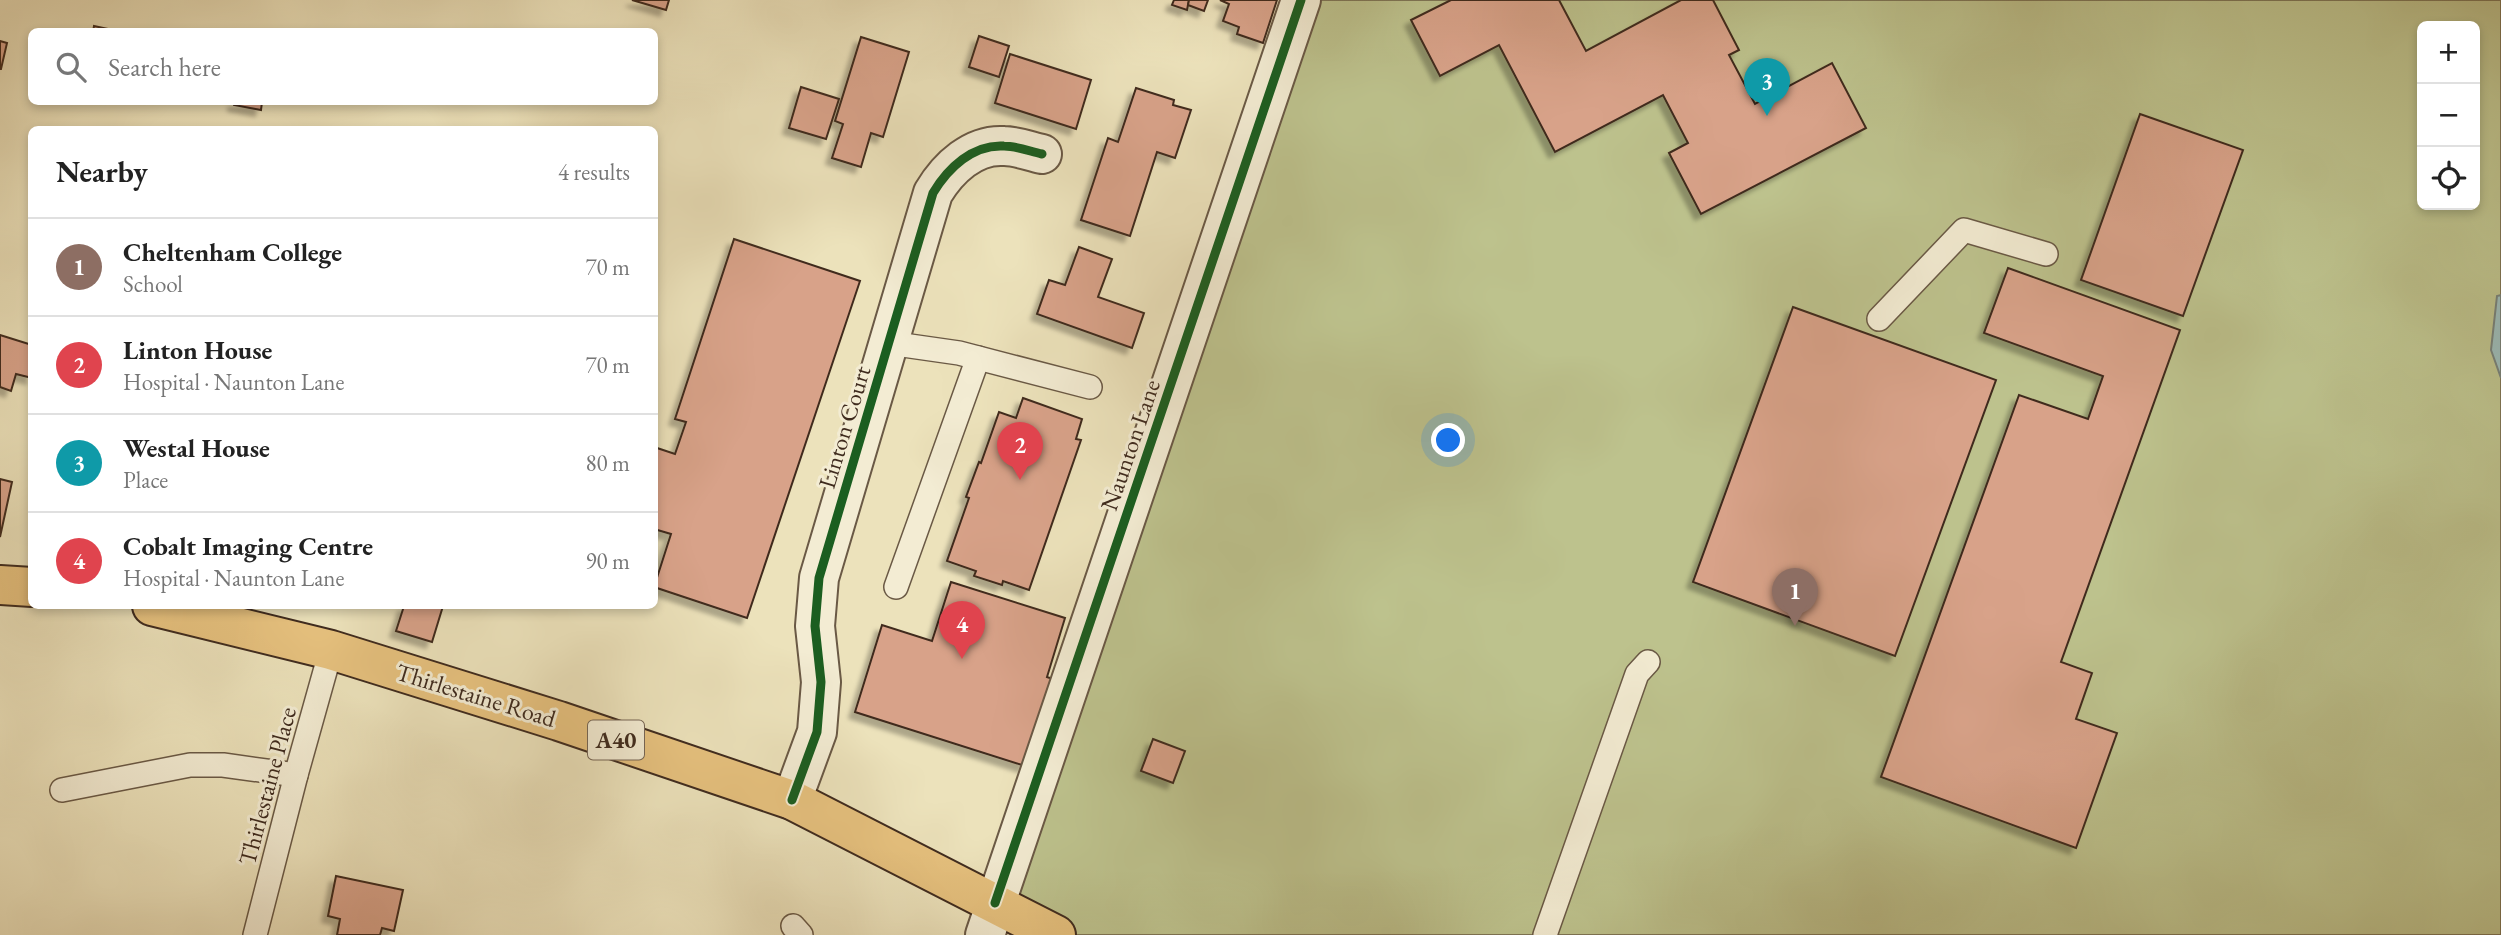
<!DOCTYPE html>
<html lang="en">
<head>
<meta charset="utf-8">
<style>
  :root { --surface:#fff; --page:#f2f2f2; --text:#222; --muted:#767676; --line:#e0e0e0; --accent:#8f2418 }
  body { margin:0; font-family:"EB Garamond",serif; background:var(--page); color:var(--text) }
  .controls { position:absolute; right:21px; top:21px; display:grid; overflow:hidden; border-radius:10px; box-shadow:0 4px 10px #0003 }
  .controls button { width:63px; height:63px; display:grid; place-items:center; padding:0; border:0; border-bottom:2px solid var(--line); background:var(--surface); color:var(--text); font:35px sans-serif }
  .you { position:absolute; left:1449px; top:441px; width:24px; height:24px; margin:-18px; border:5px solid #fff; border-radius:50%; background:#1a73e8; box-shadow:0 0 0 10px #1a73e833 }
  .badge { display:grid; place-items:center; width:46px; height:46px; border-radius:50%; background:var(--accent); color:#fff; font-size:23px; font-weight:700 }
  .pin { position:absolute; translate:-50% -58px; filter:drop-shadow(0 2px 4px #0008) }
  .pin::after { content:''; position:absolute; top:37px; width:24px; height:21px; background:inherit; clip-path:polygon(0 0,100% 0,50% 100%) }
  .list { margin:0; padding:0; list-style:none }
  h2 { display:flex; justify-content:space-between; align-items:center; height:91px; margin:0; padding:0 28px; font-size:30px }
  h2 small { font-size:23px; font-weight:400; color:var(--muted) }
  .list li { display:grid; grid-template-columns:46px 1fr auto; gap:21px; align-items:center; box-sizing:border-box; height:98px; padding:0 28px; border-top:2px solid var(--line) }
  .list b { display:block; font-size:26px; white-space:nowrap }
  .list p { margin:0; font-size:23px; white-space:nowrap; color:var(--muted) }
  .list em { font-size:23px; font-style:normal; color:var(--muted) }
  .icon { flex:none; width:38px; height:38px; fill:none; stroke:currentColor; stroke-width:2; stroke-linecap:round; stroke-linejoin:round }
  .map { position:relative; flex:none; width:2501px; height:935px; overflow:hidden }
  .search { position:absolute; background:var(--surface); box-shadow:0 4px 10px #0003; left:28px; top:28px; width:630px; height:77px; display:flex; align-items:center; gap:18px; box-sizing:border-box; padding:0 24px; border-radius:10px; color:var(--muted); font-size:26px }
  .panel { position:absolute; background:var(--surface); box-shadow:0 4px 10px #0003; left:28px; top:126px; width:630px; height:483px; border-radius:10px }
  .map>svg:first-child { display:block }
</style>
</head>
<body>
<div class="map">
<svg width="2501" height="935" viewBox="0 0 2501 935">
  <defs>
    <filter id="shadow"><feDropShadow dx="-6" dy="6" stdDeviation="2" flood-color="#0004"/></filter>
  </defs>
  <rect width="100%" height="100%" fill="#ece2bb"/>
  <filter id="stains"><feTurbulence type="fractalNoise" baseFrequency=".00286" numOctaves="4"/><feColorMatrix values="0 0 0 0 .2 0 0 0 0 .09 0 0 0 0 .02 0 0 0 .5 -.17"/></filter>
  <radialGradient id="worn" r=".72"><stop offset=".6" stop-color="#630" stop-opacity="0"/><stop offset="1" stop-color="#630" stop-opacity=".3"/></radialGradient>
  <!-- green -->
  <path fill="#bdc28d" stroke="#7e7656" stroke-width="2" fill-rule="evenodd" d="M1301,0H2501V935H1056L995,903ZM2422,26H2475V205H2422Z"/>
  <!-- water -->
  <polygon fill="#9cbcb9" stroke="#77827b" stroke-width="2" points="2501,295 2501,378 2491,350 2497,296"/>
  <!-- building -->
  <g fill="#d8a289" stroke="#3f2b1e" stroke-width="2" filter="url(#shadow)">
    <polygon points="632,0 669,0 666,10"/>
    <polygon points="1174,0 1189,0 1187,10 1172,5"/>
    <polygon points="1189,0 1208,0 1204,11 1188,5"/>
    <polygon points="1277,0 1263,43 1237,34 1239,27 1223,21 1229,4 1220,0"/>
    <polygon points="1451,0 1559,0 1586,51 1681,0 1713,0 1739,50 1729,55 1755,104 1832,63 1866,128 1701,214 1669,153 1688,143 1663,95 1555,152 1499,45 1440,76 1411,20"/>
    <polygon points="94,26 122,32 93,32"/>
    <polygon points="979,36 1009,46 999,77 969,67"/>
    <polygon points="861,37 909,52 883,137 871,133 861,167 832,158 843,124 835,121"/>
    <polygon points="0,41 7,43 1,69 0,69"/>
    <polygon points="1010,54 1091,80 1076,129 995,103"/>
    <polygon points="801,87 839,99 826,139 789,128"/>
    <polygon points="1136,88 1174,100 1173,105 1191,110 1175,158 1157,152 1130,236 1081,220 1108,138 1118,142"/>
    <polygon points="234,102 262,102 261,110 234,105"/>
    <polygon points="2140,114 2243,150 2183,316 2081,280"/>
    <polygon points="734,239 860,281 747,618 654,587 671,534 654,529 654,447 675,454 686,422 675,419"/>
    <polygon points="1079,247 1112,259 1098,297 1144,313 1132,348 1037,314 1049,280 1065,285"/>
    <polygon points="2008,268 2180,330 2061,662 2092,673 2076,719 2117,733 2076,848 1881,777 2019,395 2088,419 2103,376 1984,333"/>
    <polygon points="1793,307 1996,380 1895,656 1693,582"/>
    <polygon points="0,335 32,345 32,378 16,374 11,391 0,387"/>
    <polygon points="1023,398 1082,419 1076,439 1081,440 1029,590 1003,581 1002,585 974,576 976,571 947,561 969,498 966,497 979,462 981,463 999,412 1016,418"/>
    <polygon points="0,479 12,482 0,537"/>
    <polygon points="951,582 1065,618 1047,677 1053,679 1025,766 855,712 882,625 932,641"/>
    <polygon points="404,606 443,606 432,642 396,631"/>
    <polygon points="1153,739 1185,751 1173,783 1141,771"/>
    <polygon points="336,876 403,890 394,931 382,928 380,935 337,935 340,919 328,916"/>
  </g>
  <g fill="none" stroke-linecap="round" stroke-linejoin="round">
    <defs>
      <g id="lane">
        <polyline points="1879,319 1964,230 2046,254"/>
        <polyline points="889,343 959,353 1090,387"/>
        <polyline points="896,587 978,358"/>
        <polyline points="62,790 190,765 223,765 296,775"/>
        <polyline points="793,926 801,935"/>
        <polyline points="255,935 296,775 331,650"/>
        <polyline points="1545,935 1637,674 1648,662"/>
      </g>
      <g id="street">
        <path d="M792,800L817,732L821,682L815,626L819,578L933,193C948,168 973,144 1004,146C1016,146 1029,151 1042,154"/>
        <polyline points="985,935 1301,0"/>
      </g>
      <g id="highway">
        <polyline points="0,585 32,587"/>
        <polyline points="152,606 331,650 559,721 792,800 1056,935"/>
      </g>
    </defs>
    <!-- lane casing -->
    <use href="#lane" stroke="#6a5945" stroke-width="26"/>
    <!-- street casing -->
    <use href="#street" stroke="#6a5945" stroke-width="42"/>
    <!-- highway casing -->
    <use href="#highway" stroke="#3f2b1e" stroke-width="42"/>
    <!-- lane -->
    <use href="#lane" stroke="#f3ecd3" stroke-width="23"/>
    <!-- street -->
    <use href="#street" stroke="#f3ecd3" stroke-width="38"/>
    <!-- highway -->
    <use href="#highway" stroke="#e6c17e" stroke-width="38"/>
    <defs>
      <g id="cycleway">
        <path d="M792,800L817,732L821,682L815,626L819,578L933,193C948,168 973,144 1004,146C1016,146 1029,151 1042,154"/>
        <polyline points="995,903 1301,0"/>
      </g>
    </defs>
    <!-- cycleway casing -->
    <use href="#cycleway" stroke="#f3ecd3" stroke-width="13"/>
    <!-- cycleway -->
    <use href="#cycleway" stroke="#1b5e20" stroke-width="9"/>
  </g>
  <g text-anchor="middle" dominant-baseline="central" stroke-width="6" stroke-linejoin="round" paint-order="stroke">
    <!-- shield labels -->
    <rect fill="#f3ecd3" stroke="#756554" stroke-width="2" x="588" y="720.5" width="56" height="39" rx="5"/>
    <g font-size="23" font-weight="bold" fill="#3f2b1e">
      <text x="616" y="740">A40</text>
    </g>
    <!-- street labels -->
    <g font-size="24" fill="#3f2b1e" stroke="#f3ecd3">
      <text transform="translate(844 427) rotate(-73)">Linton Court</text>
      <text transform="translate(1130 445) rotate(-71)">Naunton Lane</text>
      <text transform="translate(476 695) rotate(17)">Thirlestaine Road</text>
      <text transform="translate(267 786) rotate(-75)">Thirlestaine Place</text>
    </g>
  </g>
  <rect width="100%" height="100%" filter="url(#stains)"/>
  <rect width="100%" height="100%" fill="url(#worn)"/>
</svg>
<div class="controls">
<button>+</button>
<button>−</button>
<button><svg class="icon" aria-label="locate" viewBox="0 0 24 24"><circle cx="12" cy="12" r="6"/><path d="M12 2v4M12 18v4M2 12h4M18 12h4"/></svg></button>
</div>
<div class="you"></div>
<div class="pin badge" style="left:1795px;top:626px;background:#8d6e63">1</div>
<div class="pin badge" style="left:1020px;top:480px;background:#e0444e">2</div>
<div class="pin badge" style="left:1767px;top:116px;background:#0f9aa8">3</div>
<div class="pin badge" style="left:962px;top:659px;background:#e0444e">4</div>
<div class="search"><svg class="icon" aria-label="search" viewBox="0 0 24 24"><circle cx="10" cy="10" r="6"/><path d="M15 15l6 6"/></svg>Search here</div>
<section class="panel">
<h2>Nearby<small>4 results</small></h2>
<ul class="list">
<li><span class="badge" style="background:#8d6e63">1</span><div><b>Cheltenham College</b><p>School</p></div><em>70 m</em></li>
<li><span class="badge" style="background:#e0444e">2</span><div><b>Linton House</b><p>Hospital · Naunton Lane</p></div><em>70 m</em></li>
<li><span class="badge" style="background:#0f9aa8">3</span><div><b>Westal House</b><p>Place</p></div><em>80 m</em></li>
<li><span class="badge" style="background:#e0444e">4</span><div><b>Cobalt Imaging Centre</b><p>Hospital · Naunton Lane</p></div><em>90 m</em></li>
</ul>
</section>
</div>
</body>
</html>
